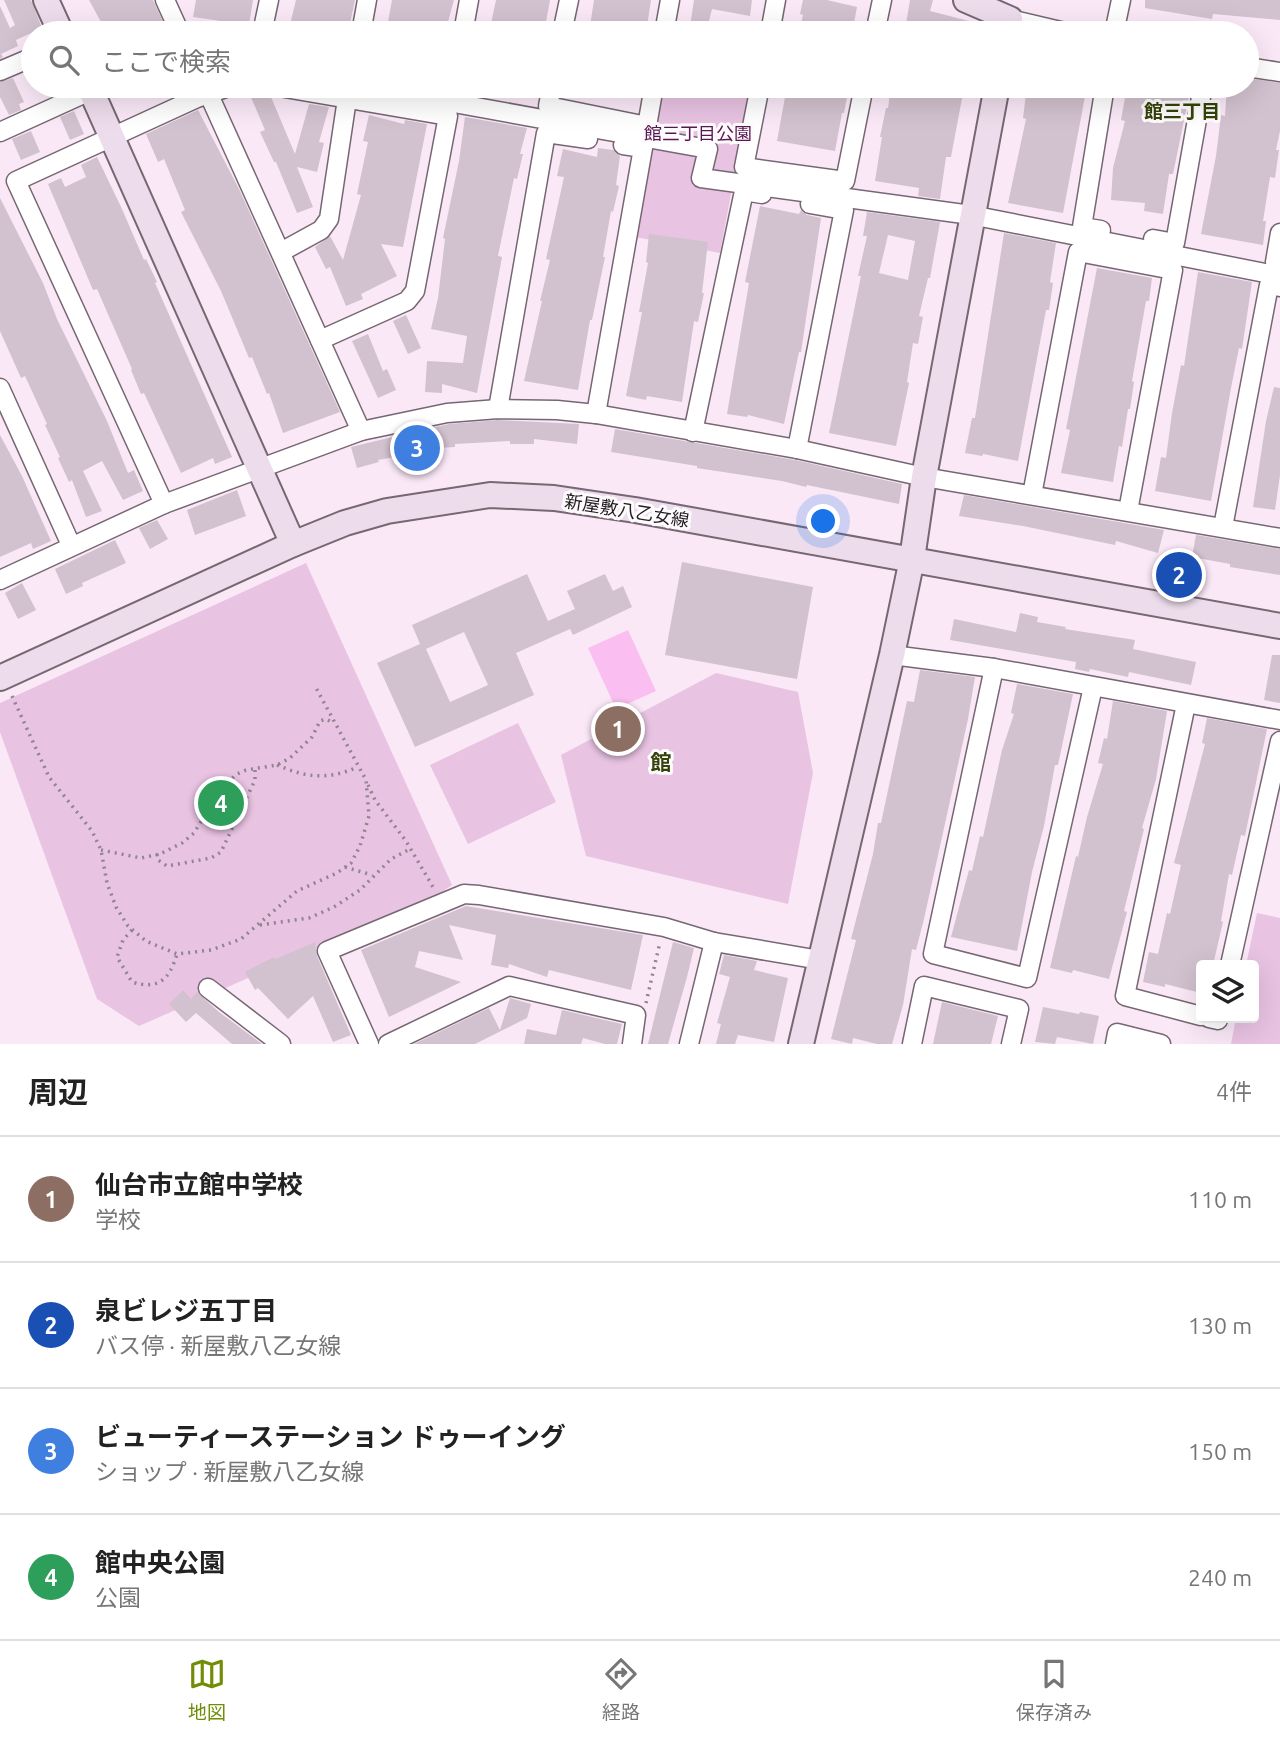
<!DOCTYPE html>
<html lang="ja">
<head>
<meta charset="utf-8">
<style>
  :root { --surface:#fff; --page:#f2f2f2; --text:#222; --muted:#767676; --line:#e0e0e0; --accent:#718c06 }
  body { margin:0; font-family:Ubuntu,"Noto Sans JP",sans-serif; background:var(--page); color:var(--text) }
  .controls { position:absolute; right:21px; bottom:21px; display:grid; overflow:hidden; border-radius:7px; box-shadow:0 7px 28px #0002 }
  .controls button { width:63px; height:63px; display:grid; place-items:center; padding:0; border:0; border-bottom:2px solid var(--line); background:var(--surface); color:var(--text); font:35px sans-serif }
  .you { position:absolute; left:824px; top:522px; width:24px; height:24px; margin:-18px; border:5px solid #fff; border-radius:50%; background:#1a73e8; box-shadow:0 0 0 10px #1a73e833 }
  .badge { display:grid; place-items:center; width:46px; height:46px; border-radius:50%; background:var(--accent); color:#fff; font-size:23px; font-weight:700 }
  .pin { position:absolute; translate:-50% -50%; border:4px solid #fff; box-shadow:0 2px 7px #0006 }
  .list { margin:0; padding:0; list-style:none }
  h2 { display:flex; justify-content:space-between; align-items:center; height:91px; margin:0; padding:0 28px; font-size:30px }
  h2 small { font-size:23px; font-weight:400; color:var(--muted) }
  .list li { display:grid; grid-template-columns:46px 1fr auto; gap:21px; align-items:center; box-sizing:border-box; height:126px; padding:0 28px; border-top:2px solid var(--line) }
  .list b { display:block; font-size:26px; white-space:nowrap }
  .list p { margin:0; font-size:23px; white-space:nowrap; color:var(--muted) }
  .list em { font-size:23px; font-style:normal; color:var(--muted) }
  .icon { flex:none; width:38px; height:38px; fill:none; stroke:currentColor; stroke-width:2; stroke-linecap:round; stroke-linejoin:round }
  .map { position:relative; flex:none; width:1280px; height:1044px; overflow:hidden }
  .search { position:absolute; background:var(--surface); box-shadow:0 7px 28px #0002; left:21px; right:21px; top:21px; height:77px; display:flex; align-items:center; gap:18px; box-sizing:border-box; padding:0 24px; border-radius:38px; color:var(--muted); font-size:26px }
  .sheet { height:595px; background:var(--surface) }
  nav { display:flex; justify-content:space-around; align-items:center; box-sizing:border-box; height:98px; border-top:2px solid var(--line); background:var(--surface); font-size:19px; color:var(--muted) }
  nav a { display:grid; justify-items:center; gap:4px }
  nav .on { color:var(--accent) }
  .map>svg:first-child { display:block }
</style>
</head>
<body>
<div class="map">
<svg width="1280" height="1044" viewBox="0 0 1280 1044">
  <rect width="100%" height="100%" fill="#fae8f7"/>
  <!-- green -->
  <g fill="#e8c3e2">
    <polygon points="663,86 751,86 720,253 635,237"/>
    <polygon points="306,563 452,885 439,894 139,1026 97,999 0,732 0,703"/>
    <polygon points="716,673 798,692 813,773 788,904 586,856 561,755"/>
    <polygon points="518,723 556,802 468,844 430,765"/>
    <polygon points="1257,913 1280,918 1280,1044 1231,1044 1236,1018 1254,1018 1254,965 1246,965"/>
  </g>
  <!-- water -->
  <polygon fill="#fabff0" points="628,630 656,691 616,709 588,648"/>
  <!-- building -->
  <g fill="#d2c1ce" fill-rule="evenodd">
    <polygon points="4,0 31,0 42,28 16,40 18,46 1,54 3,57 0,59 0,6 10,28 15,25"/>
    <polygon points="89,0 153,0 168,33 107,33"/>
    <polygon points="196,0 253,0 249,25 193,17"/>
    <polygon points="296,0 355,0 348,33 288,33"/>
    <polygon points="392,0 454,0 445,33 386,33"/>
    <polygon points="496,0 550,0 544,33 489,33"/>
    <polygon points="594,0 651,0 646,33 589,33"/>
    <polygon points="694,0 752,0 750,16 712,9 706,33 689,33"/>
    <polygon points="803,0 827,0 857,7 852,33 799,33 803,15 800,14"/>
    <polygon points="910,0 933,0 930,11 992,27 996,29 996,33 954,33 906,24"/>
    <polygon points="1145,0 1280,0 1280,20 1213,14 1212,19 1145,8"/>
    <polygon points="13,78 24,102 19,104 21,110 9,115 0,97 0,82"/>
    <polygon points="1247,78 1280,83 1280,131 1276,150 1279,150 1275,178 1270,177 1263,221 1266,221 1263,245 1201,234 1216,156 1221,115 1225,116 1227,86 1247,86"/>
    <polygon points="787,86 849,87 844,113 842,113 835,151 777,141"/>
    <polygon points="891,86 923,86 963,93 951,157 946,157 940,199 918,196 919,188 875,181 882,137 880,137 886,108 888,108"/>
    <polygon points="1027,86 1087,86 1063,213 1008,203 1026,119 1023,118"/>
    <polygon points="1127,86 1191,86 1173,174 1169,174 1163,214 1144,211 1145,203 1111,200 1113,168 1125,121 1121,120"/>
    <polygon points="262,90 271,97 295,154 309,104 329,107 319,142 324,143 317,172 297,167 313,207 297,213 276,162 274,162 260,132 265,130 250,95"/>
    <polygon points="198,110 239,189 340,412 283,433 269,393 267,394 252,357 249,358 221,291 181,212 185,210 164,159 158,162 146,134"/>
    <polygon points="74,111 84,134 70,140 60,117"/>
    <polygon points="369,115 404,124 405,120 427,124 403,247 381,244 397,276 361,294 363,299 346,306 330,267 326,269 315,247 330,236 343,260 361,195 357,194 368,142 363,141"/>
    <polygon points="465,117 527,128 520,154 523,154 517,179 514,178 498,256 502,257 477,393 442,384 442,393 425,392 427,361 463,363 467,336 431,329 438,298 445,239 443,238 459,161"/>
    <polygon points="31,131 40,152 21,160 12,139"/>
    <polygon points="598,148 613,150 620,156 616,185 619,186 613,212 611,211 603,257 605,257 592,320 590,320 578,390 524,381 542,301 540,301 550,260 546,259 564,177 557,176 563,149 597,157"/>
    <polygon points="97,157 122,209 144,260 146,259 157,282 155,283 232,457 215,464 213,458 181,473 144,393 141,394 131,370 132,369 97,289 93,290 48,184 61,178 65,187 86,177 81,165"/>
    <polygon points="0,198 43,283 57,319 107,421 128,473 134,470 143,491 123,500 102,461 83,471 102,511 86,517 72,480 69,482 58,458 60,457 45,425 47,424 25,376 21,378 0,331"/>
    <polygon points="760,206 799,214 801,210 807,215 821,218 801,352 799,352 784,424 748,415 747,417 727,414 749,283 745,282"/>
    <path d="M867,212L940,222L930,278H928L919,316L923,317L918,344L913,343L907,382L909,383L896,446L829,433L861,276H858L867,236H863ZM888,235L915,241L908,280L879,273Z"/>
    <polygon points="1004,233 1056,243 1050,282 1053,283 1049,310 1046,310 1018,461 983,454 982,456 965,453 972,418 975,418"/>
    <polygon points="649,234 708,242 702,293 704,293 698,322 694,321 682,402 647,396 646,400 626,396 642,312 639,312 648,263 646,262"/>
    <polygon points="1097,268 1152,278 1149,301 1146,301 1132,381 1134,382 1130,409 1128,409 1122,447 1119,446 1113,482 1061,473 1070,430 1066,429"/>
    <polygon points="1198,272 1252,282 1242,349 1239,348 1231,388 1211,501 1155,491 1161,457 1166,458 1172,413 1181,365 1184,366"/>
    <polygon points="406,315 421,348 408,354 393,321"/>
    <polygon points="368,334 383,371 387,369 396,390 378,398 352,341"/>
    <polygon points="1274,387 1280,388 1280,475 1275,510 1253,507 1266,421"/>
    <polygon points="498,420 579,424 577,444 534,439 534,444 510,444 510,441 455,444 455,447 421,449 422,430 449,424"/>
    <polygon points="615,429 795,460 902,484 899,504 807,485 806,487 782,481 697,468 697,466 611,452"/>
    <polygon points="413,432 422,452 378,460 379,462 357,468 351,447"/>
    <polygon points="0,435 22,476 51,541 33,549 31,543 0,557"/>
    <polygon points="237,490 246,516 195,535 187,510"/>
    <polygon points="964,495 1164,530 1158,553 1116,541 1115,545 1023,526 959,516"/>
    <polygon points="157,520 168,539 150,549 139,528"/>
    <polygon points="1196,535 1280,549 1280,575 1230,567 1230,564 1192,557"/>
    <polygon points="115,540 126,563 82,583 83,586 66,594 55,569"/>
    <polygon points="682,562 813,587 797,679 665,655"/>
    <path d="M527,574L548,621L575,609L567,591L605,574L613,591L623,586L632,607L573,635L570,629L516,653L534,695L415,747L377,663L420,644L412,625ZM464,632L488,685L450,702L426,649Z"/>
    <polygon points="22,583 36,610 18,619 5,593"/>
    <polygon points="1020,613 1038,617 1037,622 1066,627 1065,629 1135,640 1133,649 1196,662 1191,685 1129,672 1128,677 1090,669 1089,672 1075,669 1076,662 950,640 954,619 1016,632"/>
    <polygon points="1272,655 1280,655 1280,703 1264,700"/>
    <polygon points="920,670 975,677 968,719 924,919 916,950 912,949 903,1005 892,1044 877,1044 853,1038 852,1044 831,1039 856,940 851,939 873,854 878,823 881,823 907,701 914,702"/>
    <polygon points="1017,684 1073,694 1058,765 1055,765 1044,826 1032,872 1017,951 951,937 969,870 972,871 980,836 983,837 1002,750 1014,714 1011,713"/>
    <polygon points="1113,701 1167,711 1156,779 1142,828 1144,829 1124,911 1127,912 1109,979 1073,970 1072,973 1050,968 1076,856 1078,857 1087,817 1103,764 1098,763 1104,738 1107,739"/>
    <polygon points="1207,718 1267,729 1245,836 1241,835 1232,875 1229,874 1221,921 1223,922 1213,965 1201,965 1201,993 1165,984 1165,987 1143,982 1149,952 1158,954 1167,913 1170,914 1181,865 1174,863 1205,744 1202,743"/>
    <polygon points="466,906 643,935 631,990 549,970 547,977 509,964 508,968 491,965 496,935 449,925 463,960 419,951 415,967 461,982 389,1017 361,950"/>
    <polygon points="315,942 317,956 351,1035 333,1042 313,996 288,1019 258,988 255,990 245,972 274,957 276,959"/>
    <polygon points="673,942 694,948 687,977 668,1044 648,1044"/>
    <polygon points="724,955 757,961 754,970 788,978 774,1042 738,1035 735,1044 716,1044 721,1024 717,1023 730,977 719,974"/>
    <polygon points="183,990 191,999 197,992 219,1012 262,1044 232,1044 196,1013 186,1022 169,1004"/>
    <polygon points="510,998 531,1004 527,1018 475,1044 414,1044 489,1008 500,1030"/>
    <polygon points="942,1002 998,1016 991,1044 933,1044"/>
    <polygon points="1043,1007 1079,1014 1080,1012 1099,1016 1093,1044 1057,1037 1055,1044 1035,1042"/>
    <polygon points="562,1010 622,1024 617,1044 605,1044 583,1038 581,1044 524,1044 527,1029 556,1035"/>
  </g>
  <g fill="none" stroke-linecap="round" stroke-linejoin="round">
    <defs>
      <g id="street">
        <polyline points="165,0 180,33"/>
        <polyline points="1010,19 1069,33"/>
        <polyline points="262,33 269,0"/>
        <polyline points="361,33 367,0"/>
        <polyline points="463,33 469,0"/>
        <polyline points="562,33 569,0"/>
        <polyline points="664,33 670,0"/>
        <polyline points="770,33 776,0"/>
        <polyline points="875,33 882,0"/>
        <polyline points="1114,33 1121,0"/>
        <polyline points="1247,67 1280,72"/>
        <polyline points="0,71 33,57"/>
        <polyline points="205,86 361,431"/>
        <polyline points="273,86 448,116 415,291 407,301 320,340"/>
        <polyline points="360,86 708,149 701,178 971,215 1280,276"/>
        <polyline points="552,86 548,106 647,126 654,86"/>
        <polyline points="760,86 744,167 845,181 864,86"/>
        <polyline points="0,132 101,86"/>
        <polyline points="1101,230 1082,227 1105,86"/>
        <polyline points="1280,233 1275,262 1280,263"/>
        <polyline points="1153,239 1175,243 1203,86"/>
        <polyline points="281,252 321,230 329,219 347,99"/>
        <polyline points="0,388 71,545"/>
        <polyline points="498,409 546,133 588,139"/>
        <polyline points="596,414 643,148 623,145"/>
        <polyline points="693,432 744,191 762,194"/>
        <polyline points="797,449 844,210 810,204"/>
        <polyline points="1032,495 1078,252 1173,270 1128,511"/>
        <polyline points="164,504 16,181 197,98 231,86"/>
        <polyline points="1223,527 1269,285 1280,287"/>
        <polyline points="0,580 164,504 361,431 447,413 498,409 557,410 596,414 797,449 924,477 1280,538"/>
        <polyline points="892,655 994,668 1280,720"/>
        <polyline points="994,668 933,954 1027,978 1093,687"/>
        <polyline points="1186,704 1125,996 1201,1016"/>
        <polyline points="1230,965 1280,741"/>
        <polyline points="208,988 281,1044"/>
        <polyline points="1209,1018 1218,1020 1218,1018"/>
        <polyline points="369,1044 327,951 464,894 479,895 664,927 714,942 820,960"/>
        <polyline points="388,1044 509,986 636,1015 632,1044"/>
        <polyline points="689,1044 714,942"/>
        <polyline points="912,1044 924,986 1019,1009 1011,1044"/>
        <polyline points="1115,1044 1117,1033 1161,1044"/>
      </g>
      <g id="secondary">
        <polyline points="46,0 61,33"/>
        <polyline points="966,0 1010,19"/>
        <polyline points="89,86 293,544"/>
        <polyline points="0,678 293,544 345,523 387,511 490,495 554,498 635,510 1280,626"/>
        <polyline points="801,1044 892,655 912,559 924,477 997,86"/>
      </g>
    </defs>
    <!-- street casing -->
    <use href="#street" stroke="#766773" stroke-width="21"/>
    <!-- secondary casing -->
    <use href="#secondary" stroke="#766773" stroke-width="28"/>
    <!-- path -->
    <g stroke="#90848e" stroke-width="3.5" stroke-dasharray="2 5" stroke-linecap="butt">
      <polyline points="12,696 49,777 92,831 101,850 107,883 116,907 128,926 146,941 177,954 211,950 241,939 297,891 337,873 351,863 360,846 369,816 366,780 315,686"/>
      <path d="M277,765C307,778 328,780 358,767"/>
      <polyline points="368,785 375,800 406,841 433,887"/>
      <polyline points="101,850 141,858 160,854 182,843 194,833 222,787 237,774 246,770 277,765 290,758 312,737 320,721 326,719 333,723"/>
      <polyline points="157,854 158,860 167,866 211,858 221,852 255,780 255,768"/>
      <polyline points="345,867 372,875"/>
      <polyline points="260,925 309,918 334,907 360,890 391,859 410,849"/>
      <path d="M132,930L123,940L117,957L132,982C159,990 169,980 177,954"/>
      <polyline points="646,1003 660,942"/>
    </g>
    <!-- street -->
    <use href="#street" stroke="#fff" stroke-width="18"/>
    <!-- secondary -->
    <use href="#secondary" stroke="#eddceb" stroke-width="24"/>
  </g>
  <g text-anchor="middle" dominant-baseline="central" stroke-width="6" stroke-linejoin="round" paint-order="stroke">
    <!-- park labels -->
    <g font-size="18" fill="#581652" stroke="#fefbfd">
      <text x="698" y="133">館三丁目公園</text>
    </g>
    <!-- street labels -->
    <g font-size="18" fill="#231d22" stroke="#fefbfd">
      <text transform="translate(627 510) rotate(9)">新屋敷八乙女線</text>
    </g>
    <!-- neighbourhood labels -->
    <g font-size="19" font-weight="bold" fill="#354209" stroke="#fefbfd">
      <text x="1182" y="111">館三丁目</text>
    </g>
    <!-- quarter labels -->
    <g font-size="21" font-weight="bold" fill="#354209" stroke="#fefbfd">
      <text x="661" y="762">館</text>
    </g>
  </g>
</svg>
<div class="controls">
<button><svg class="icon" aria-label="layers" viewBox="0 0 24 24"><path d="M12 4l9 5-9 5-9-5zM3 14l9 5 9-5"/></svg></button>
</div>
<div class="you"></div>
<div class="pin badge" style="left:618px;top:729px;background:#8d6e63">1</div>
<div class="pin badge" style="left:1179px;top:575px;background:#1a4fb4">2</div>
<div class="pin badge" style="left:417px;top:448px;background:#3f7fe0">3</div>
<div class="pin badge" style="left:221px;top:803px;background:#2e9e5b">4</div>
<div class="search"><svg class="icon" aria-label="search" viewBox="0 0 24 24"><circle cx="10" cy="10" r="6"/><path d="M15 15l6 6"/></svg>ここで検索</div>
</div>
<section class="sheet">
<h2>周辺<small>4件</small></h2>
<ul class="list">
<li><span class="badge" style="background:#8d6e63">1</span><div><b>仙台市立館中学校</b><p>学校</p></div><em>110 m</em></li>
<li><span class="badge" style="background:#1a4fb4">2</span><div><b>泉ビレジ五丁目</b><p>バス停 · 新屋敷八乙女線</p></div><em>130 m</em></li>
<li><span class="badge" style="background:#3f7fe0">3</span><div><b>ビューティーステーション ドゥーイング</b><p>ショップ · 新屋敷八乙女線</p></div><em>150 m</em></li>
<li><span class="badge" style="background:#2e9e5b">4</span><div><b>館中央公園</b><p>公園</p></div><em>240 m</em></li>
</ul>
</section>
<nav>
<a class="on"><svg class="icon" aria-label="map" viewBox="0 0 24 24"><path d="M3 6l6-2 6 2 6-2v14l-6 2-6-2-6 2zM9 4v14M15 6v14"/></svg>地図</a>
<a><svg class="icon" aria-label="directions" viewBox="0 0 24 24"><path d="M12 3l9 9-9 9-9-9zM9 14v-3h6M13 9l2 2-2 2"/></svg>経路</a>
<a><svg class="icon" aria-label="saved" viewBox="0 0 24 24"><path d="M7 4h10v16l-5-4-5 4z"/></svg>保存済み</a>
</nav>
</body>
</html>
